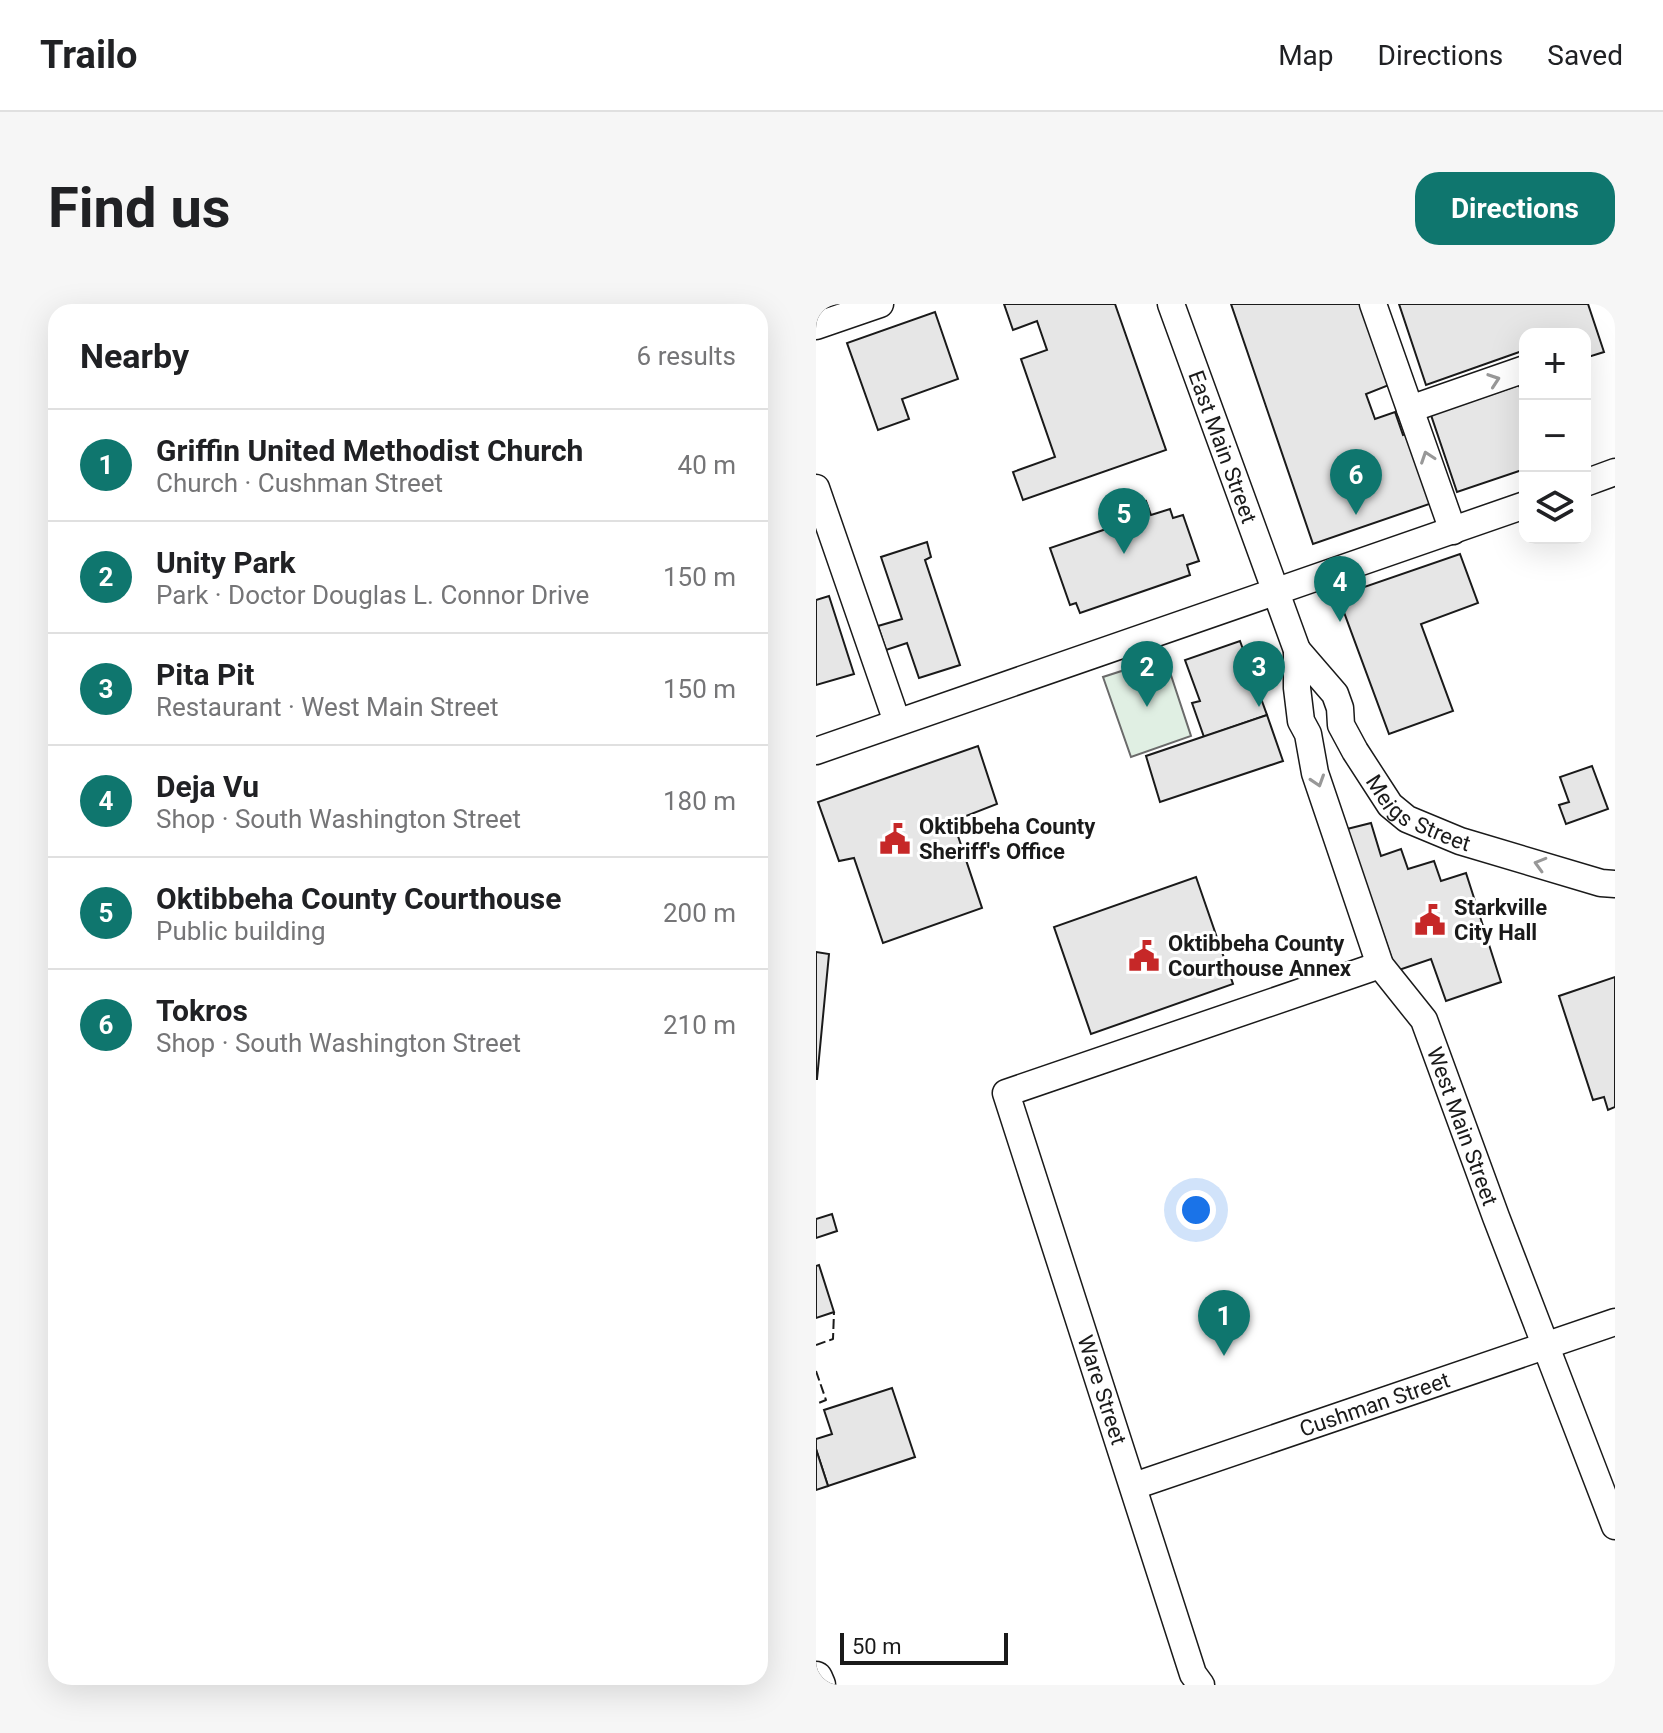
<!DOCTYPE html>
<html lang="en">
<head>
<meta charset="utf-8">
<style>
  :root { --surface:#fff; --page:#f6f6f6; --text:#202124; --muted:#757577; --line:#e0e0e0; --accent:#0f766e }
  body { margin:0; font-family:Roboto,sans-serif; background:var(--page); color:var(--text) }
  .controls { position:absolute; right:24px; top:24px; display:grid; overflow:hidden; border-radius:16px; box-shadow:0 8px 32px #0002 }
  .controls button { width:72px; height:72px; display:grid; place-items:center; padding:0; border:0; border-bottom:2px solid var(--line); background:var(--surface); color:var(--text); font:40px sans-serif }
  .scale { position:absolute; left:24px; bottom:20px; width:168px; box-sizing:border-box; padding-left:8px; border:4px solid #1a1a1a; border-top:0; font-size:22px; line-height:28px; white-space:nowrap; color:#1a1a1a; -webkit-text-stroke:6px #fff; paint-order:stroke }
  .you { position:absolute; left:380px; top:906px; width:28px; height:28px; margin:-20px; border:6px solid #fff; border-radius:50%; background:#1a73e8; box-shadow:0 0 0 12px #1a73e833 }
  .badge { display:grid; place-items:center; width:52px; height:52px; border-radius:50%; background:var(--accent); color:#fff; font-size:26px; font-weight:700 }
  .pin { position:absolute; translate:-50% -66px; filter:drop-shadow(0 2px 4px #0008) }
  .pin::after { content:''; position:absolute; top:42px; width:28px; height:24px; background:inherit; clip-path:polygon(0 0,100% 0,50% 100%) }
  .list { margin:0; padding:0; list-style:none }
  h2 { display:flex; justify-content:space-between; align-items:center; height:104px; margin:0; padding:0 32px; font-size:34px }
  h2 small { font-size:26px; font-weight:400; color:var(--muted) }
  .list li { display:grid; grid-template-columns:52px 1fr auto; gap:24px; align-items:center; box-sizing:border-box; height:112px; padding:0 32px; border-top:2px solid var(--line) }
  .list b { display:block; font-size:30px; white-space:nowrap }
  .list p { margin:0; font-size:26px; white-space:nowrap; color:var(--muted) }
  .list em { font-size:26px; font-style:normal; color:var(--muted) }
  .icon { flex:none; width:44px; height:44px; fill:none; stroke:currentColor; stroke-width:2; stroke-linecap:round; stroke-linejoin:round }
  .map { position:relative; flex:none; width:799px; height:1381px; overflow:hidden; border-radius:24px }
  header { display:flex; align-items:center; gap:48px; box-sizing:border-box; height:112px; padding:0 40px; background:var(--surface); border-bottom:2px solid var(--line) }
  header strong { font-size:38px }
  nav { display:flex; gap:44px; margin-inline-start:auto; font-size:28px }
  .intro { display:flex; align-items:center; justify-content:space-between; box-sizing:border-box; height:192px; padding:0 48px }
  h1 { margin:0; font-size:56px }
  .button { padding:20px 36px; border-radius:24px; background:var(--accent); color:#fff; font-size:28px; font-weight:700 }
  main { display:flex; gap:48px; padding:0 48px }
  aside { flex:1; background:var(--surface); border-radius:24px; box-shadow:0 8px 32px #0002 }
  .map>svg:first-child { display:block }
</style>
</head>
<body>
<header>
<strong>Trailo</strong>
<nav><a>Map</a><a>Directions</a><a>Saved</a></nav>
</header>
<div class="intro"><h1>Find us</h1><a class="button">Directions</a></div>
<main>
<aside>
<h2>Nearby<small>6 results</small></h2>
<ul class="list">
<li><span class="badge">1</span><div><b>Griffin United Methodist Church</b><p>Church · Cushman Street</p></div><em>40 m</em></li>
<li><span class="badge">2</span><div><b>Unity Park</b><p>Park · Doctor Douglas L. Connor Drive</p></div><em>150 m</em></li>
<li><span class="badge">3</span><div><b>Pita Pit</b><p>Restaurant · West Main Street</p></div><em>150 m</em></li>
<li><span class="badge">4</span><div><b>Deja Vu</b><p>Shop · South Washington Street</p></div><em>180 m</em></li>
<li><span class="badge">5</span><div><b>Oktibbeha County Courthouse</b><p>Public building</p></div><em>200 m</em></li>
<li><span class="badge">6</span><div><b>Tokros</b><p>Shop · South Washington Street</p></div><em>210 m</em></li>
</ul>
</aside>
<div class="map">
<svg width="799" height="1381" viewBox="0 0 799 1381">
  <rect width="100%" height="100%" fill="#fff"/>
  <!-- green -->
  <polygon fill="#e0efe3" stroke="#6a6a6a" stroke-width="2" points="349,353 375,432 315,453 287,373"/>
  <!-- building -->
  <g fill="#e6e6e6" stroke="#1a1a1a" stroke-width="2">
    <polygon points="188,0 299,0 350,146 207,196 197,168 239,153 205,55 231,46 221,17 197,26"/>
    <polygon points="415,0 545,0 573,81 550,90 559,115 579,108 587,131 598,127 622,197 497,240"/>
    <polygon points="583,0 772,0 788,48 769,54 769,30 709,30 709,46 610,81"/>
    <polygon points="119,8 142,75 86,95 93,115 62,126 31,39"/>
    <polygon points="703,81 709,99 709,165 641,188 615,111"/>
    <polygon points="330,197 335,211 354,205 357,214 367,211 383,257 371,261 374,271 264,309 260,299 254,301 234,244 299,222 295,209"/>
    <polygon points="111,238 115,253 109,256 144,361 103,374 91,339 70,346 62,322 86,315 65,253"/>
    <polygon points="644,250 662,299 605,320 637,407 573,430 522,292"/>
    <polygon points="13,292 38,370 0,381 0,296"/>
    <polygon points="424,337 451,411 388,433 376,399 384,397 369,356"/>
    <polygon points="451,411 467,457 344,498 330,452"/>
    <polygon points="162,442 181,500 137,517 166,604 67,639 38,554 23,557 2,498"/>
    <polygon points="776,462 792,505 750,520 743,501 753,498 744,473"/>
    <polygon points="555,519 565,552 585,545 592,565 618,557 625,577 650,569 685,678 630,697 615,655 580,667 531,525"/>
    <polygon points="380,573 417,680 275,730 238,623"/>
    <polygon points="0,648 13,650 1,775 0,775"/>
    <polygon points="799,673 799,803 792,806 788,793 777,796 743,692"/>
    <polygon points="16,910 21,927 0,934 0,915"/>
    <polygon points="3,961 18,1008 0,1014 0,962"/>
    <polygon points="76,1084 99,1153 12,1182 0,1145 0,1135 16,1130 8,1106"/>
    <polygon points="0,1145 12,1182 0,1186"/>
  </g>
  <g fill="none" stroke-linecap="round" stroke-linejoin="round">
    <defs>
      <g id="minor">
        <path id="s1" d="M355,0L481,346V384L485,417L492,430L499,469L564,661L608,716L680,913L799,1222"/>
        <polyline points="557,0 637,227"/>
        <polyline points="0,22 64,0"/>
        <polyline points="594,105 709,65"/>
        <polyline points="769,179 799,168"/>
        <polyline points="0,184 81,418"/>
        <path id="s2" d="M481,346L519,390L524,404L525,421L539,447L574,501L591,515L644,537L785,579L799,580"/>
        <polyline points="0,447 709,201"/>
        <path id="s3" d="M318,1182L799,1018"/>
        <polyline points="385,1381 377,1370 190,789 564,661"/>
      </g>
      <polyline id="major" points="0,1374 3,1381"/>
    </defs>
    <!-- minor casing -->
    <use href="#minor" stroke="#1a1a1a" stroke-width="29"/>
    <!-- major casing -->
    <use href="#major" stroke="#1a1a1a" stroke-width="35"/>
    <!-- minor -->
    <use href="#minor" stroke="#fff" stroke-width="26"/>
    <!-- major -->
    <use href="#major" stroke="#fff" stroke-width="32"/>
    <!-- fence -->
    <g stroke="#1a1a1a" stroke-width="2" stroke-dasharray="10 4" stroke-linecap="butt">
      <polyline points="0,1041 17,1035 18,1008"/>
      <polyline points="0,1067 10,1096 0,1100"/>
    </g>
  </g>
  <!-- one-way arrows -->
  <defs><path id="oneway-chevron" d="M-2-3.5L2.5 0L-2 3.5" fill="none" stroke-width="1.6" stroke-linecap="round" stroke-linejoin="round" transform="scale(2)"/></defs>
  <g stroke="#989898">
    <use href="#oneway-chevron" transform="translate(678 76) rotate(-19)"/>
    <use href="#oneway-chevron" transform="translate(611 153) rotate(-109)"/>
    <use href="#oneway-chevron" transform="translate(502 477) rotate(72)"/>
    <use href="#oneway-chevron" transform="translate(724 560) rotate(-164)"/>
  </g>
  <!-- icons -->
  <defs>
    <symbol id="civic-bare" viewBox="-9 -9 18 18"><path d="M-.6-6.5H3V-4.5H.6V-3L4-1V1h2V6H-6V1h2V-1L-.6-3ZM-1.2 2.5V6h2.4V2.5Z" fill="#c62828" stroke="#fff" stroke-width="2.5" paint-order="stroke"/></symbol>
  </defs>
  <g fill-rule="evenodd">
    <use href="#civic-bare" x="57" y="513" width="44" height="44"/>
    <use href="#civic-bare" x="592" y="594" width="44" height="44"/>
    <use href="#civic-bare" x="306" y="630" width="44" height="44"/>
  </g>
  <g text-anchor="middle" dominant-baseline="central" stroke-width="6" stroke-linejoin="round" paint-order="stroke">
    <!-- street labels -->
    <g font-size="22" fill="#1a1a1a" stroke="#fff">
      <text stroke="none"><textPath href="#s1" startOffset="152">East Main Street</textPath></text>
      <text stroke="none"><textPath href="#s2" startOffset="212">Meigs Street</textPath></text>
      <text stroke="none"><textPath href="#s1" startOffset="880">West Main Street</textPath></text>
      <text transform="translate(286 1086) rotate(72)">Ware Street</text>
      <text stroke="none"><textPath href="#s3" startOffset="254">Cushman Street</textPath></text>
    </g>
    <!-- poi labels -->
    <g font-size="22" font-weight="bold" fill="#1a1a1a" stroke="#fff" text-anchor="start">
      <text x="103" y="522">Oktibbeha County<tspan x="103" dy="25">Sheriff's Office</tspan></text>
      <text x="638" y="603">Starkville<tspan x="638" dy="25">City Hall</tspan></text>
      <text x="352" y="639">Oktibbeha County<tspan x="352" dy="25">Courthouse Annex</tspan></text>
    </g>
  </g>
</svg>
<div class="controls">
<button>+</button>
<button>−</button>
<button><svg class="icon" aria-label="layers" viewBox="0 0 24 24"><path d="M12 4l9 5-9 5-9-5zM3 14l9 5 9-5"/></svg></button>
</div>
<div class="scale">50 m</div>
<div class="you"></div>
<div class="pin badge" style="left:408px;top:1052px">1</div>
<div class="pin badge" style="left:331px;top:403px">2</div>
<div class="pin badge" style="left:443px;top:403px">3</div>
<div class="pin badge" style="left:524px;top:318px">4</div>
<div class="pin badge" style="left:308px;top:250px">5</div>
<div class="pin badge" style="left:540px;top:211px">6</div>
</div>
</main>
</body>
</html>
